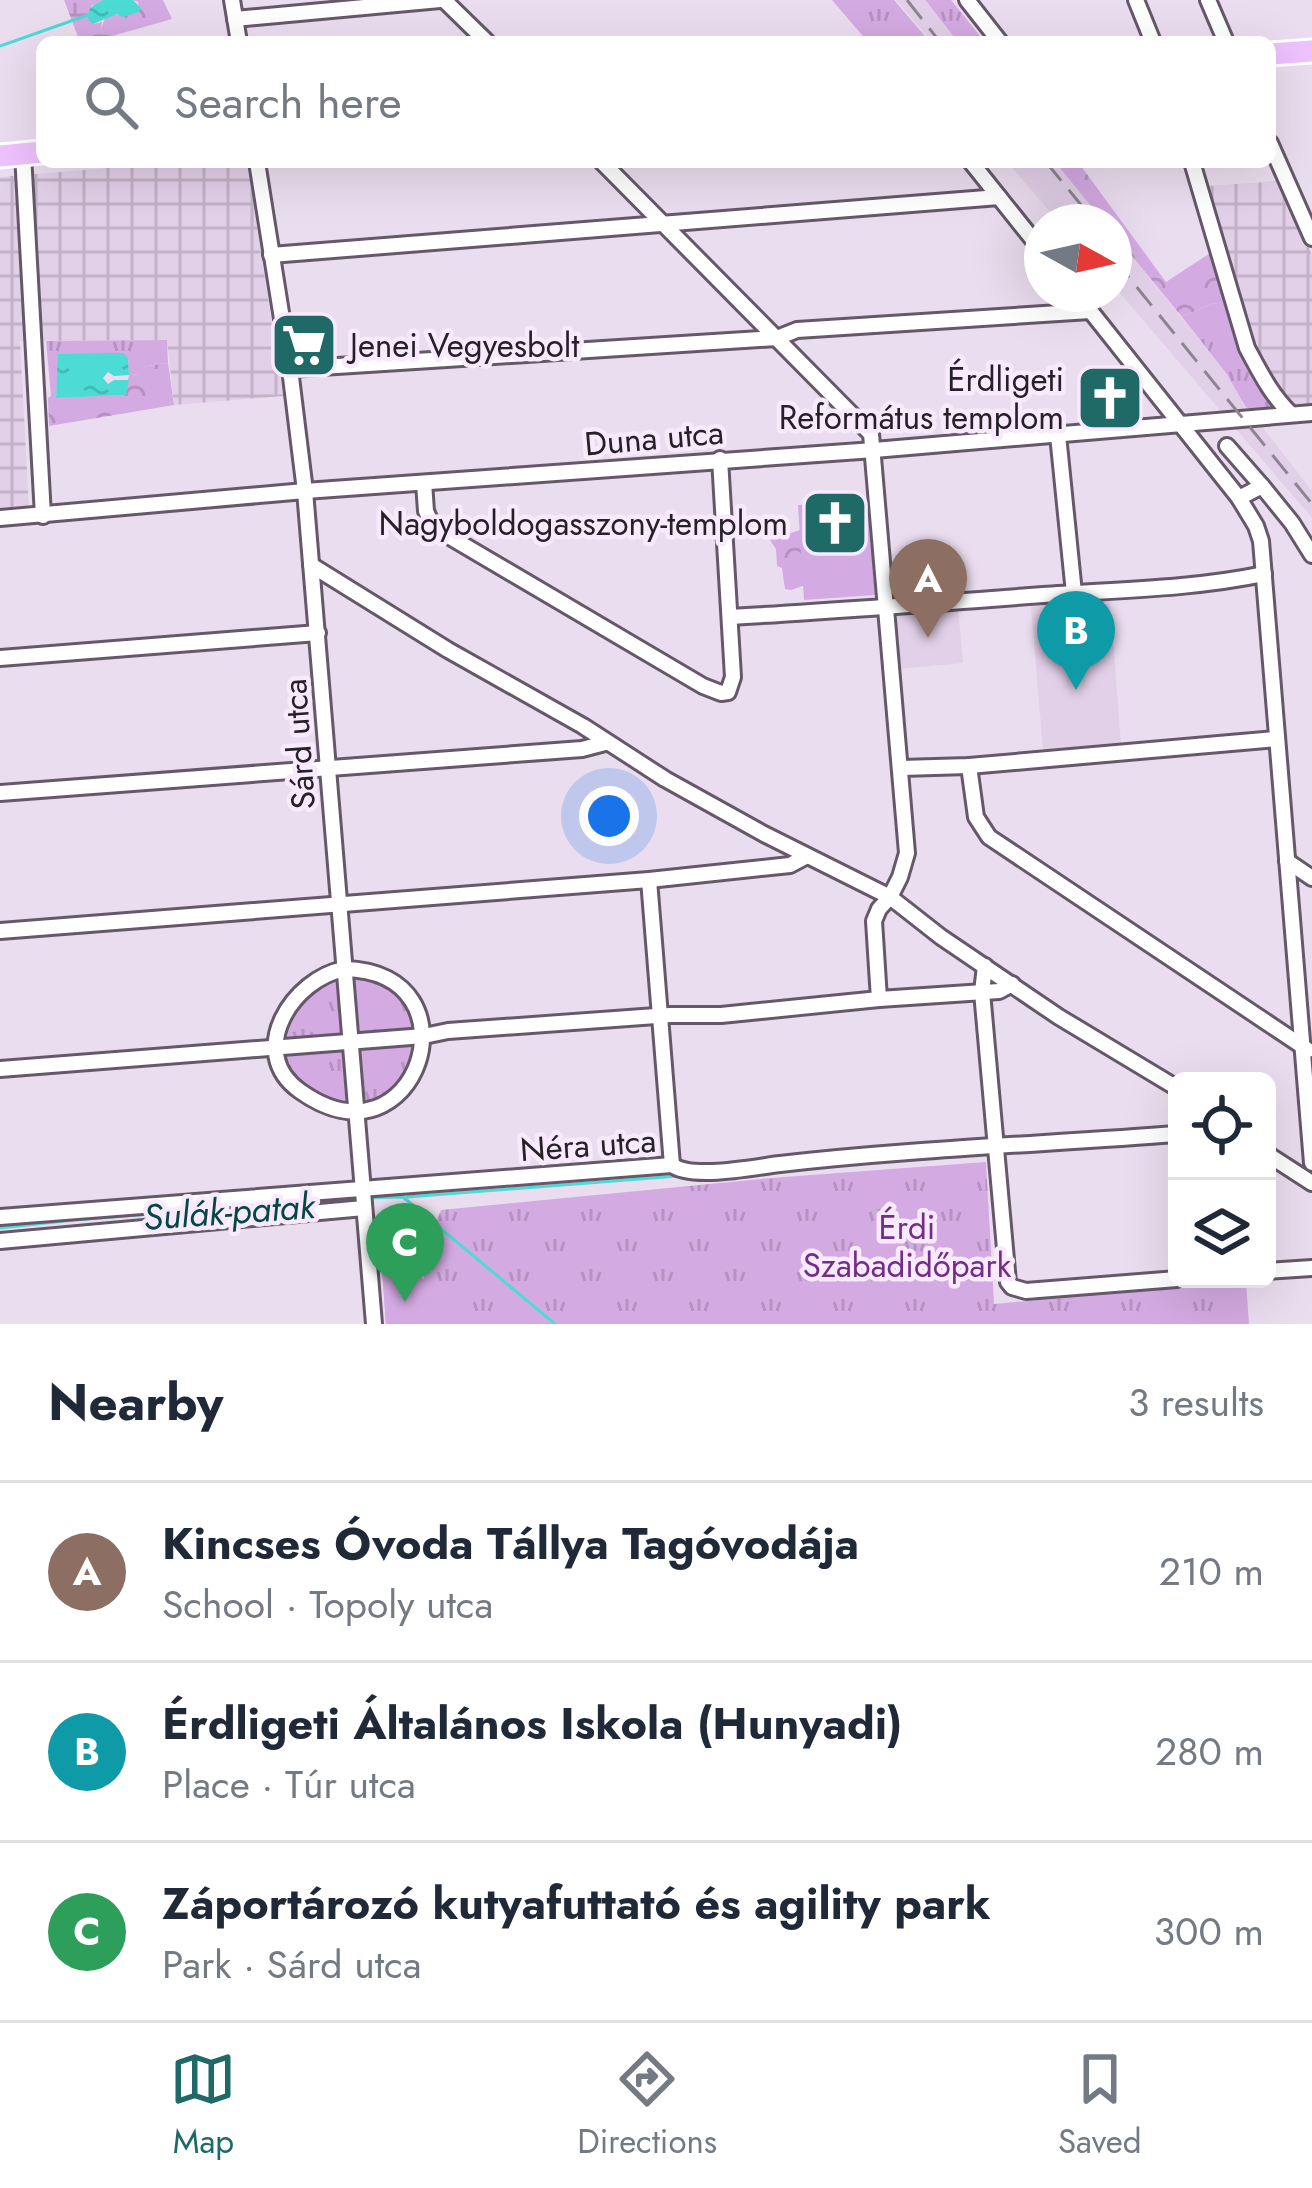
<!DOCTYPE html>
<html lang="en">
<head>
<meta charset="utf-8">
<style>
  :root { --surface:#fff; --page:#f2f2f3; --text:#1f2937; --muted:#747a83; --line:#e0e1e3; --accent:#1f6a67 }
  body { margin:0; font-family:Jost,sans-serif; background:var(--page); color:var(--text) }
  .controls { position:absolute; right:36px; bottom:36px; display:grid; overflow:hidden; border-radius:18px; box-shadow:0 12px 48px #0002 }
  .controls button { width:108px; height:108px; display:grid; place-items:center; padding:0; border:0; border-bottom:3px solid var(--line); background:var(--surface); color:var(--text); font:60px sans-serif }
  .compass { position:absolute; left:1024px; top:204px; width:108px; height:108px; border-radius:50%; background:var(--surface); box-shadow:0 12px 48px #0002; rotate:98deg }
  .you { position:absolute; left:609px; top:816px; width:42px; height:42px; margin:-30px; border:9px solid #fff; border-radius:50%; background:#1a73e8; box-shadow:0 0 0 18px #1a73e833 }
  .badge { display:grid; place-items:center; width:78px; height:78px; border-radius:50%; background:var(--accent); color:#fff; font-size:39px; font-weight:700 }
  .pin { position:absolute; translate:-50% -99px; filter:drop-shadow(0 3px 6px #0008) }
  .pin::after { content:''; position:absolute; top:63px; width:42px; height:36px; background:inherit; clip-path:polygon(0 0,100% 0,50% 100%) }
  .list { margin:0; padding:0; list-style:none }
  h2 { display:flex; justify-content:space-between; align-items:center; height:156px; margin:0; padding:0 48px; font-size:51px }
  h2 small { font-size:39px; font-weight:400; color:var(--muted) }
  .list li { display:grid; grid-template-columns:78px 1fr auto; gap:36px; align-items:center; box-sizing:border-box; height:180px; padding:0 48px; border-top:3px solid var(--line) }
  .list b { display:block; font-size:45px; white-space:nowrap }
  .list p { margin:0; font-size:39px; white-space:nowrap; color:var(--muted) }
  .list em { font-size:39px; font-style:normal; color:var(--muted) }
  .icon { flex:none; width:66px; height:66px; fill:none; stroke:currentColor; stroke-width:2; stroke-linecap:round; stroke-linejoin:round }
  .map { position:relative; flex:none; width:1312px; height:1324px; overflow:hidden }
  .search { position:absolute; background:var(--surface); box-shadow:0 12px 48px #0002; left:36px; right:36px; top:36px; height:132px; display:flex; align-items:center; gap:30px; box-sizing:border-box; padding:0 42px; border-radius:18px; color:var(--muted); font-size:45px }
  .sheet { height:696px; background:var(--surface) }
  nav { display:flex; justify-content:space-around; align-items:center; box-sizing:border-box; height:168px; border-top:3px solid var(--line); background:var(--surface); font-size:33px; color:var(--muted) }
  nav a { display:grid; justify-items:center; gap:6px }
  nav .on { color:var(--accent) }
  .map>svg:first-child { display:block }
</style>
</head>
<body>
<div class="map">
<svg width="1312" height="1324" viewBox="0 0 1312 1324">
  <defs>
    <pattern id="industrial-grid" width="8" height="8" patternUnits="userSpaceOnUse" patternTransform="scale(3)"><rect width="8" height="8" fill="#e2d0e8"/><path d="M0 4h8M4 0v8" fill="none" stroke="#c2b2c7"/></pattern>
    <pattern id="grass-tufts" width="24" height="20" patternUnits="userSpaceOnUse" patternTransform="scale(3)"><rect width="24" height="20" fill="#d4aae2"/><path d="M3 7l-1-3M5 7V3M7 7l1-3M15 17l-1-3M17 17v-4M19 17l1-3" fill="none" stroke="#b692c2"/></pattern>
    <pattern id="forest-crowns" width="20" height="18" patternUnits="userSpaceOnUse" patternTransform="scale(3)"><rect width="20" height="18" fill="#d4aae2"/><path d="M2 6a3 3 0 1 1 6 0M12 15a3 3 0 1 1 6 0" fill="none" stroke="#b692c2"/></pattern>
    <pattern id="wetland-marsh" width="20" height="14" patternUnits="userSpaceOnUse" patternTransform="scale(3)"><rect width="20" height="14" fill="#d4aae2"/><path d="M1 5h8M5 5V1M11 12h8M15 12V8" fill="none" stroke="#b692c2"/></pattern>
    <pattern id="water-ripples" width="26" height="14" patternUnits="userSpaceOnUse" patternTransform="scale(3)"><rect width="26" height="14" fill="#4cdbd5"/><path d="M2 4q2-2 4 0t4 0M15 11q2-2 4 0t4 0" fill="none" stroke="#42bcb7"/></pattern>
  </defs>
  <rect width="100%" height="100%" fill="#eaddef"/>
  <!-- built -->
  <g fill="#e2d0e8">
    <polygon points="896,0 924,0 958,42 932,42"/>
    <polygon points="1007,162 1055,162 1104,222 1059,222"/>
    <polygon points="1114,234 1226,373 1247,407 1312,491 1312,518 1114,286"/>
    <polygon points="1110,600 1121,744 1043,750 1031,606"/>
    <polygon points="958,608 963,663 899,669 893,614"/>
  </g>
  <!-- industrial -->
  <g fill="url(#industrial-grid)">
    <polygon points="182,162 247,162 283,396 174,405 167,340 20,341 29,510 0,512 0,177"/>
    <polygon points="1280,181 1312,255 1312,407 1276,411 1206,186"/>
  </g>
  <!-- grass -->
  <g fill="url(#grass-tufts)">
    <polygon points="832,0 894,0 930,42 868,42"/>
    <polygon points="925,0 951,0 985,42 958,42"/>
    <polygon points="1241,300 1256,349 1245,351 1273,403 1265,412 1253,411 1246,407 1226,373 1182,317 1211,304"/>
    <polygon points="167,340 168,363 142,367 142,374 129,375 128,358 59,354 56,398 48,398 51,396 46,341"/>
    <polygon points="367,971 397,986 424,1036 404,1086 356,1111 292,1085 276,1035 313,980"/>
    <polygon points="986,1162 994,1304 1246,1281 1249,1324 386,1324 382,1269 407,1267 424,1279 422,1258 441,1210 771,1178"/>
  </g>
  <!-- forest -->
  <g fill="url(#forest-crowns)">
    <polygon points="133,0 163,0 172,19 105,38 101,29 106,16 139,12 138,2"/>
    <polygon points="1055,162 1078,162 1166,282 1224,244 1241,300 1211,304 1182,317 1114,234 1114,222 1104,222"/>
    <polygon points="168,363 174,405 49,426 48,398 125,395 129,375 141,374 142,367"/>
    <polygon points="803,529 820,580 791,590 785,589 782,568 777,566 776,549 770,540"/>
  </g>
  <!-- wetland -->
  <polygon fill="url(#wetland-marsh)" points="64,0 103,0 91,6 93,24 102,22 101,29 105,38 80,42"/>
  <!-- green -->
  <g fill="#d4aae2">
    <polygon points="868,500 875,595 804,600 798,505"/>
    <polygon points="1102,606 1104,641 1049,645 1046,609"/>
    <polygon points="407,1267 424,1281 428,1324 386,1324 382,1269"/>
  </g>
  <!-- water -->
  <g fill="url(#water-ripples)">
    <path d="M103,0H133L141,8L139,12L123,17L117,14L93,24L89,21C86,8 93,5 103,0Z"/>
    <polygon points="123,353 128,358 129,375 114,376 108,372 103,378 108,384 114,380 129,380 126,395 56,398 58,354"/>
  </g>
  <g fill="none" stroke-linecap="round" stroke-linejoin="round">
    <!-- stream -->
    <g stroke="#4cdbd5" stroke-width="3">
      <polyline points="0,46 88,15"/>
      <polyline points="1267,1145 1302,1167"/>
      <polyline points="407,1197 678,1176"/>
      <polyline points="367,1198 403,1197 555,1324"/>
      <polyline points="0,1228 73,1220 357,1198"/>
    </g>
    <defs>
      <g id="minor">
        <polyline points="232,0 239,42"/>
        <polyline points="444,0 487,42"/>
        <polyline points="967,0 1000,42"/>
        <polyline points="1136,0 1153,42"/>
        <polyline points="1208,0 1226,42"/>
        <polyline points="235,19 440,0"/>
        <polyline points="1270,143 1312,238"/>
        <polyline points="23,154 43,516"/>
        <polyline points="257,162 290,369 305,491 374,1324"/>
        <polyline points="602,162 871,434 907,853 900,877 890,897 879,909 874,921 879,999"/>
        <polyline points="971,162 1042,251"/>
        <path d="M1192,162L1247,348C1260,372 1271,395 1291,414"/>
        <polyline points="271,255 999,197"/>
        <polyline points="1077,294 1239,498 1256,526 1261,541 1312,1163"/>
        <polyline points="290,369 777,338 797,330 1090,311"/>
        <polyline points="1058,435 1074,593"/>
        <polyline points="1227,446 1262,486"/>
        <polyline points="424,483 426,511 433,527 703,686 721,693 728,692 733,677 720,459"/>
        <polyline points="1239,498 1262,486 1292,523 1312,555"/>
        <polyline points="0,518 305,491 874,450 1312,413"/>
        <polyline points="311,565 448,650 583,726 665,779 764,834 890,897 941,937 1059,1017 1177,1088"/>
        <path d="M730,617C835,611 939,603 1043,595C1116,590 1192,589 1264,574"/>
        <polyline points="0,658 318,633"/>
        <polyline points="969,766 976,817 989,837 1308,1050"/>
        <polyline points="901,768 969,766 1276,739"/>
        <polyline points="0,793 582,749 605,743"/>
        <polyline points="1287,861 1312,878"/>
        <polyline points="649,880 672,1165"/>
        <polyline points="0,931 649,880 790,865 807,856"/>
        <polyline points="985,966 982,992 1008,1282 1012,1287 1026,1291 1177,1279"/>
        <path d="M345,969C482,972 417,1175 300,1091C245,1052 293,978 345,969Z"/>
        <polyline points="0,1069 424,1036 448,1031 670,1015 721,1015 879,999 999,991 1012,984"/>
        <polyline points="1267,1154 1312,1183"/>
        <path d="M0,1217L672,1165C692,1180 754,1167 780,1164C912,1149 1045,1144 1177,1134"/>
        <polyline points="0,1241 364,1208"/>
        <polyline points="1267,1271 1312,1268"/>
      </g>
      <g id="primary">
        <polyline points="1270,54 1312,51"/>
        <polyline points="0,156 42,152"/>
      </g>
    </defs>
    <!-- minor casing -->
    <use href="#minor" stroke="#655969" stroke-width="20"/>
    <!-- primary casing -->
    <use href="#primary" stroke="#fff" stroke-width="27"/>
    <!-- minor -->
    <use href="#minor" stroke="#fff" stroke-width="14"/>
    <!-- primary -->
    <use href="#primary" stroke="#eec2fd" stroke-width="21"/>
    <!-- rail -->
    <g stroke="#8d8491" stroke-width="3" stroke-dasharray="24 12" stroke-linecap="butt">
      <polyline points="907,0 940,42"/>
      <polyline points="1046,162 1095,222"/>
      <polyline points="1114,259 1312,504"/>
    </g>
  </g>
  <!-- icons -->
  <defs>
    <symbol id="supermarket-square" viewBox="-11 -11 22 22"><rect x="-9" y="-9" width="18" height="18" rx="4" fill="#1f6a67" stroke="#f8eafc"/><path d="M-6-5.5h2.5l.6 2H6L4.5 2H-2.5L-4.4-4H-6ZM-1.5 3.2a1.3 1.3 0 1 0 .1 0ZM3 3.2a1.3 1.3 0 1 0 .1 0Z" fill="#fff"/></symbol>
    <symbol id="church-square" viewBox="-11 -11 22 22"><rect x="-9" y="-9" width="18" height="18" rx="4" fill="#1f6a67" stroke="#f8eafc"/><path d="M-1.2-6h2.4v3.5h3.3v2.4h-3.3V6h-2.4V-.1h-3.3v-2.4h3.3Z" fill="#fff"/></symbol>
  </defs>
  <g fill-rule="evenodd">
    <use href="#supermarket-square" x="266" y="307" width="76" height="76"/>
    <use href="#church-square" x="1072" y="360" width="76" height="76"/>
    <use href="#church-square" x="797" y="485" width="76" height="76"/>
  </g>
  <g text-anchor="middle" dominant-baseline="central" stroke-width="9" stroke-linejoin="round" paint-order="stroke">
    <!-- poi labels -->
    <g font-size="33" fill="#262128" stroke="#f8eafc" text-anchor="end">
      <text x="350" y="345" text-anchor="start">Jenei Vegyesbolt</text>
      <text x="1064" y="379">Érdligeti<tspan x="1064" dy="38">Református templom</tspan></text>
      <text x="788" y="523">Nagyboldogasszony-templom</text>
    </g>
    <!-- street labels -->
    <g font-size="33" fill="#262128" stroke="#f8eafc">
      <text transform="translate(654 438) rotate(-5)">Duna utca</text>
      <text transform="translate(299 744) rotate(-94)">Sárd utca</text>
      <text transform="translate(588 1145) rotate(-4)">Néra utca</text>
    </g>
    <!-- park labels -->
    <g font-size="33" fill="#712e86" stroke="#f8eafc">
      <text x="907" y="1227">Érdi<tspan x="907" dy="38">Szabadidőpark</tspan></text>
    </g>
    <!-- water labels -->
    <g font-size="36" font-style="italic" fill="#044744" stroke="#f8eafc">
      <text transform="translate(229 1211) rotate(-4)">Sulák-patak</text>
    </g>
  </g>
</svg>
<div class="controls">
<button><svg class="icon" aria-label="locate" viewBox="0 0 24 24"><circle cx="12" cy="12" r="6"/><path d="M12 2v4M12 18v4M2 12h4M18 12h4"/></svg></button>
<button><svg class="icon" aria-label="layers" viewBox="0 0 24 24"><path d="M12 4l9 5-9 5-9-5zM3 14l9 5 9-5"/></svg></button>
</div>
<svg class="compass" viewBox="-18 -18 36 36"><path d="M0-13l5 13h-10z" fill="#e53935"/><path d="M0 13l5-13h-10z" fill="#747a83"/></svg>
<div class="you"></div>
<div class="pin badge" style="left:928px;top:638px;background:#8d6e63">A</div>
<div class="pin badge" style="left:1076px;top:690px;background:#0f9aa8">B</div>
<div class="pin badge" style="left:405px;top:1302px;background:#2e9e5b">C</div>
<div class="search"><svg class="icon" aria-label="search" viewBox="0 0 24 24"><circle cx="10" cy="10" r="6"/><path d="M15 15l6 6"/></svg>Search here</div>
</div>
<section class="sheet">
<h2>Nearby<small>3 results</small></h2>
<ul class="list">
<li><span class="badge" style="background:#8d6e63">A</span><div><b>Kincses Óvoda Tállya Tagóvodája</b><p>School · Topoly utca</p></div><em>210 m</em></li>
<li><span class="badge" style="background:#0f9aa8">B</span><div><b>Érdligeti Általános Iskola (Hunyadi)</b><p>Place · Túr utca</p></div><em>280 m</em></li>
<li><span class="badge" style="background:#2e9e5b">C</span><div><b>Záportározó kutyafuttató és agility park</b><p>Park · Sárd utca</p></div><em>300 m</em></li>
</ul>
</section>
<nav>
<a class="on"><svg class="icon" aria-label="map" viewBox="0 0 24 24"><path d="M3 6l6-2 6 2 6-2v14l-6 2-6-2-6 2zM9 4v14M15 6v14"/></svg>Map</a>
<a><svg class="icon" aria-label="directions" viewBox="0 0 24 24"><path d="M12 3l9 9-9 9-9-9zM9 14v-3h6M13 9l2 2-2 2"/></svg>Directions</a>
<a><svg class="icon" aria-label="saved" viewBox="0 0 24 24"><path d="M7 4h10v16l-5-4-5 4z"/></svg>Saved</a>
</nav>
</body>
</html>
